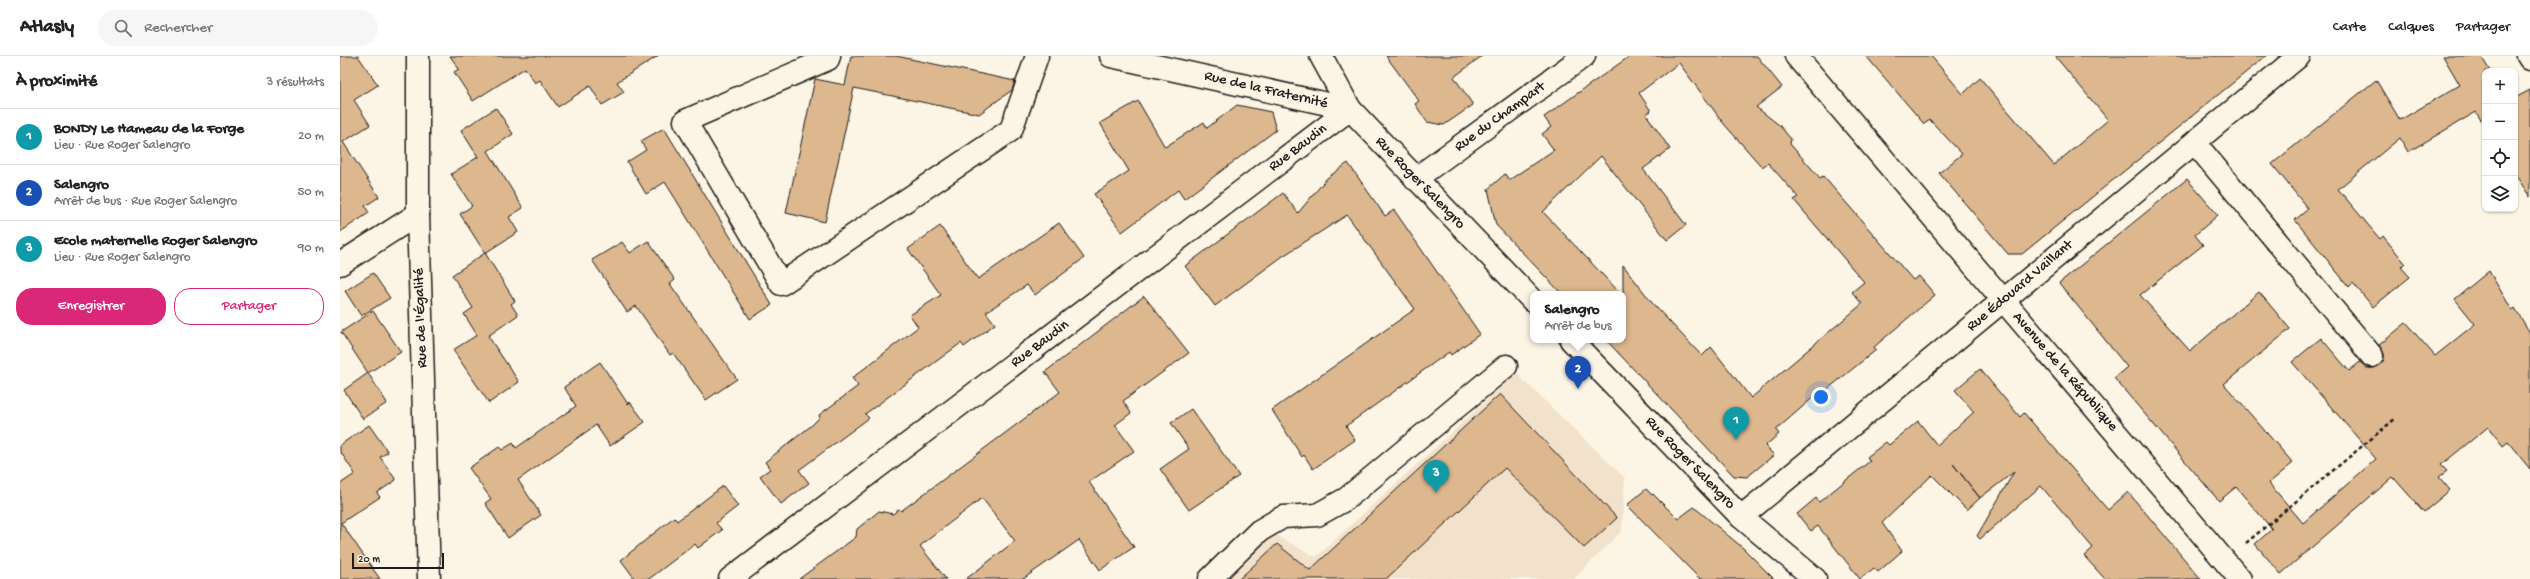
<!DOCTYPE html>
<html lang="fr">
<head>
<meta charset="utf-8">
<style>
  :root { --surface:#fff; --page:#f6f6f6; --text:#222; --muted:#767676; --line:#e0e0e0; --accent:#db2777 }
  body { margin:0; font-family:"Gochi Hand",sans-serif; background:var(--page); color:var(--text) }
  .controls { position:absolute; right:12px; top:12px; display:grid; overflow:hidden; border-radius:8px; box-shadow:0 1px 3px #0004 }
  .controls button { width:36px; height:36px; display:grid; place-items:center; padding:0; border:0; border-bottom:1px solid var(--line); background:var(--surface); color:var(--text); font:20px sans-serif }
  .scale { position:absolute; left:12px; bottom:10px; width:92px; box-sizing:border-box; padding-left:4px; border:2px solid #1c1c1c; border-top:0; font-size:11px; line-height:14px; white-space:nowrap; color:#1c1c1c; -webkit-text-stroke:3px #fcf5e5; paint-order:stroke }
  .you { position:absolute; left:1481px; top:341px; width:14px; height:14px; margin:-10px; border:3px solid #fff; border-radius:50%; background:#1a73e8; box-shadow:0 0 0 6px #1a73e833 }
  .badge { display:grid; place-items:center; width:26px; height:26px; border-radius:50%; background:var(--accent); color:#fff; font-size:13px; font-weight:700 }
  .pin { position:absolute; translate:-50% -33px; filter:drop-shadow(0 1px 2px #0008) }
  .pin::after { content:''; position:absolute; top:21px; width:14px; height:12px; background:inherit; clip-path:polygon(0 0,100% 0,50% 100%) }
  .popup { position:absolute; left:1190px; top:235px; width:96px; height:52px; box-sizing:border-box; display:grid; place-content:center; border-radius:8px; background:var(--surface); filter:drop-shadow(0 1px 3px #0005); font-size:13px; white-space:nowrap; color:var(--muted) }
  .popup b { font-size:15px; color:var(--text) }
  .popup::after { content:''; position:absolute; left:50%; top:100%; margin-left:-8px; border:8px solid transparent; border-top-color:var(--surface) }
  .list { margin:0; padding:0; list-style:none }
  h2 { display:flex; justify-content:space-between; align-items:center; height:52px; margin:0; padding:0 16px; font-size:17px }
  h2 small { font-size:13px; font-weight:400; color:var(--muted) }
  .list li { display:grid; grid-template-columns:26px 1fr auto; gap:12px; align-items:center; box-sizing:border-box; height:56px; padding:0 16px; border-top:1px solid var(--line) }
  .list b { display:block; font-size:15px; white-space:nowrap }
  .list p { margin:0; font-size:13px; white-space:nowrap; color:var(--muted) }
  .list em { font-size:13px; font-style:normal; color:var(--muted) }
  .actions { display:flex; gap:8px; padding:12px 16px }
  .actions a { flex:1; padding:9px 0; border:1px solid var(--accent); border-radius:16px; text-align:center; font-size:14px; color:var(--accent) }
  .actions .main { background:var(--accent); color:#fff }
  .icon { flex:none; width:22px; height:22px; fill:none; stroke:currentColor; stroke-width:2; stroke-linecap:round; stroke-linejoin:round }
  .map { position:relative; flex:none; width:2190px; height:523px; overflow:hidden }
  header { display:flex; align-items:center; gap:24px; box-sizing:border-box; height:56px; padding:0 20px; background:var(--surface); border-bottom:1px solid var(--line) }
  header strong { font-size:19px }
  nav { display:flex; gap:22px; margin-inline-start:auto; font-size:14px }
  .search { width:280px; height:36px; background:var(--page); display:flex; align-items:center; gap:10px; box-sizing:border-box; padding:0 14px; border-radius:22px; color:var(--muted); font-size:15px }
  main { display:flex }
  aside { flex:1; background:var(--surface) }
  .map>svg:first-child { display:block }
</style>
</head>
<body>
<header>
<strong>Atlasly</strong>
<div class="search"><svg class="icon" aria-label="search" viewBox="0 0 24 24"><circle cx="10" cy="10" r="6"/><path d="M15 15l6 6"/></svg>Rechercher</div>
<nav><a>Carte</a><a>Calques</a><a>Partager</a></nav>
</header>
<main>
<aside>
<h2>À proximité<small>3 résultats</small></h2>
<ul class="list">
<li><span class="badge" style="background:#0f9aa8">1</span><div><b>BONDY Le Hameau de la Forge</b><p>Lieu · Rue Roger Salengro</p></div><em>20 m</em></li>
<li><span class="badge" style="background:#1a4fb4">2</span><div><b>Salengro</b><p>Arrêt de bus · Rue Roger Salengro</p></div><em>50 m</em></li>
<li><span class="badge" style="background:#0f9aa8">3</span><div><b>Ecole maternelle Roger Salengro</b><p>Lieu · Rue Roger Salengro</p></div><em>90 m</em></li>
</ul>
<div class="actions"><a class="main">Enregistrer</a><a>Partager</a></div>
</aside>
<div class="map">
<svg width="2190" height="523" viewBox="0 0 2190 523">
  <rect width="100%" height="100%" fill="#fcf5e5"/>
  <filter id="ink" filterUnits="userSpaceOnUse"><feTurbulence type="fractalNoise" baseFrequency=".025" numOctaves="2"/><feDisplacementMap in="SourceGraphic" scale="8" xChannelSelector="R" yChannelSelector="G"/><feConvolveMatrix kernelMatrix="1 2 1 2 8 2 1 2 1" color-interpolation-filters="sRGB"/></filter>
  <g filter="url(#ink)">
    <!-- built -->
    <polygon fill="#f3e2cb" points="1176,317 1285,422 1282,475 1234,523 883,523 930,476 976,501"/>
    <!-- building -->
    <g fill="#ddb78e" stroke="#1c1c1c">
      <polygon points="0,0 18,0 38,29 14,44 30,69 3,86 39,141 25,150 29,157 0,176"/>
      <polygon points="110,0 318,0 277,26 284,36 262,49 250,30 218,51 200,24 195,27 185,12 133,45 114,16 119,13"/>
      <polygon points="511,0 556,0 675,25 672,34 639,58 514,32 485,166 446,157 475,23 505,29"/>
      <polygon points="1046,0 1142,0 1114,21 1133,49 1104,69 1087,66 1075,48 1079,45"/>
      <polygon points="1290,0 1417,0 1442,31 1416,51 1439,69 1451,83 1450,88 1480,122 1483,120 1573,224 1579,220 1595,239 1534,291 1536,294 1479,340 1477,338 1436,374 1439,378 1425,390 1434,399 1407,421 1394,420 1268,286 1271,284 1283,284 1283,209 1313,248 1362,300 1371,291 1411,342 1522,248 1512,236 1524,226 1454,144 1458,141 1428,107 1422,111 1384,68 1339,7 1299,37 1311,55 1306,58 1330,93 1303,113 1346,169 1327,184 1261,100 1203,156 1281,238 1222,238 1156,169 1148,133 1165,118 1169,124 1214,94 1202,78 1211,71 1204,61"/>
      <polygon points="1526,0 1591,0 1623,38 1640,22 1714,109 1768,64 1715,0 1926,0 1682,198 1668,198 1599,117 1622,98 1590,64 1584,68"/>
      <polygon points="2103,0 2141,0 2150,15 2145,15 2145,71 2136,56 2068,96 2060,82 1998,133 2040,183 2043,180 2065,207 2061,211 2070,221 2033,251 2013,227 2009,231 1955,164 1968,153 1932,108 2036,24 2060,64 2120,29"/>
      <polygon points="2190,34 2190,141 2175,118 2175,42"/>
      <polygon points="798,45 825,91 864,66 867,72 897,49 931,56 936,74 844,143 838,134 782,176 754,138 789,115 760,67"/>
      <polygon points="156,52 173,78 148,95 183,152 169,161 178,176 145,197 120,158 132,150 111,118 138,101 121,74"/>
      <polygon points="324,72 432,249 410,263 325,126 306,138 287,106 306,94 301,85"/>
      <polygon points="1008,107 1045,160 1054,154 1140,278 1111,299 1109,296 1006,370 1015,384 973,413 964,399 962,401 932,354 1075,253 1007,159 943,200 875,250 845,210 943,137 958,157 987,122"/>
      <polygon points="1847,123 1878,159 1855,179 1863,189 1800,239 1850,295 1919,236 1950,273 1884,328 1953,407 1929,427 1963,467 2036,403 1952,306 1981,282 2009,315 2020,306 2027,312 2034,312 2044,304 2044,298 2039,289 2066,267 2095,300 2135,268 2115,243 2149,215 2172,254 2175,252 2190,277 2190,413 2168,386 2163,390 2148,371 2101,409 2107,415 2099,421 2110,434 2084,456 2053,421 1941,518 1915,488 1932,473 1896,431 1879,445 1774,322 1787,311 1719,227"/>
      <polygon points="719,167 744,202 695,239 687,229 646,256 655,268 624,291 621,287 525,358 529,362 459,414 469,427 441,448 420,420 430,413 425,406 472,369 480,361 479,359 518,330 512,322 578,271 570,259 601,239 568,193 600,170 638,223"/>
      <polygon points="308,185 335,224 330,228 397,323 366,344 333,297 330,299 296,250 287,256 252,204 282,186 290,197"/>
      <polygon points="145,197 175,245 171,248 178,259 148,280 179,326 149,347 113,294 137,279 124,258 133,252 112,219"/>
      <polygon points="33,217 50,242 21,260 5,235"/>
      <polygon points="804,240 849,297 783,345 791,357 775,369 794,395 749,426 794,491 760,514 739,484 683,523 626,523 675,485 642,442 580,490 606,523 459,523 516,481 517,473 539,455 553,458 559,453 561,455 720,336 705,316"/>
      <polygon points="33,255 61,296 28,317 1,276"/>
      <polygon points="260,306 288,348 290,346 305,366 270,390 256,369 178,424 201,459 168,482 145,447 151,443 129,412 159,391 162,394 173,387 176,392 236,350 224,331"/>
      <polygon points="1640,313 1680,361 1684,357 1768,454 1788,436 1861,523 1765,523 1744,500 1753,492 1701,430 1640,483 1637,480 1674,416 1640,442 1613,408 1640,442 1627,454 1592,419 1542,467 1562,495 1538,516 1534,512 1520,523 1478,470 1471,475 1457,458 1476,442 1479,446 1530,405 1527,401 1546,386 1549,389 1578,365 1597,389 1634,356 1615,334"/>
      <polygon points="28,317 47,347 23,363 4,334"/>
      <polygon points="1160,338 1277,462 1244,492 1165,412 1046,523 899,523 937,488 970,514"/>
      <polygon points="851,353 899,420 849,454 820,413 849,393 831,367"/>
      <polygon points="29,369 48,396 40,401 56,424 37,437 40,441 1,467 40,523 0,523 0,428 15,418 0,395 0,389"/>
      <polygon points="383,430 398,450 376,467 382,474 358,492 355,488 309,523 295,523 281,504 334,461 337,465"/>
      <polygon points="1306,433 1312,439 1313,438 1338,463 1354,451 1403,492 1434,523 1360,523 1287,449"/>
    </g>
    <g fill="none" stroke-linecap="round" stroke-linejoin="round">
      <defs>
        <g id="minor">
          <polyline points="78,0 78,158 89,523"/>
          <polyline points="489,0 488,3 345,65 441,228 671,74 697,0"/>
          <polyline points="771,0 1010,53"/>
          <polyline points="981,0 1010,53 1193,245"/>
          <polyline points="1456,0 1900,523"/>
          <polyline points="2188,0 2190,3"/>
          <polyline points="1855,87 2032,300"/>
          <polyline points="1075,123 1244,0"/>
          <polyline points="0,208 78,158"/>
          <polyline points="1231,284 1401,461 1475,523"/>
          <polyline points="1401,461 1959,0"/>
          <polyline points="390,523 1010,53"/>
          <polyline points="870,523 919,475 943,461 977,459 1006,443 1166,310"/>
        </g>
      </defs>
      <!-- minor casing -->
      <use href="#minor" stroke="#1c1c1c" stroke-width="25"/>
      <!-- path -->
      <polyline stroke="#1c1c1c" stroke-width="2.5" stroke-dasharray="4 3" stroke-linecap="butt" points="1906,487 2056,362"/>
      <!-- minor -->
      <use href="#minor" stroke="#fcf5e5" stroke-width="22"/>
    </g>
  </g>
  <g text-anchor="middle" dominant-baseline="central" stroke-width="3.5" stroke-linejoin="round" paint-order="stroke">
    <!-- street labels -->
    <g font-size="15" fill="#1c1c1c" stroke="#fcf5e5">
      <text transform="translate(926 34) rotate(13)">Rue de la Fraternité</text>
      <text transform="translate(1160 61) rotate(-36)">Rue du Champart</text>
      <text transform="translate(958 92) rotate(-37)">Rue Baudin</text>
      <text transform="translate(1080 127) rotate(46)">Rue Roger Salengro</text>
      <text transform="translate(1680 230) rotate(-40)">Rue Édouard Vaillant</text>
      <text transform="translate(81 262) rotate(-92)">Rue de l'Égalité</text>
      <text transform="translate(700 288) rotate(-37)">Rue Baudin</text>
      <text transform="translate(1725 316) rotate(49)">Avenue de la République</text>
      <text transform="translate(1350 407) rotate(46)">Rue Roger Salengro</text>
    </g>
  </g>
</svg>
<div class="controls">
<button>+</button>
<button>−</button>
<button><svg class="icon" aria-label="locate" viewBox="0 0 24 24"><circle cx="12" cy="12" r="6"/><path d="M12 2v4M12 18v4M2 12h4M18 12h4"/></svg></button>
<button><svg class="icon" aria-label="layers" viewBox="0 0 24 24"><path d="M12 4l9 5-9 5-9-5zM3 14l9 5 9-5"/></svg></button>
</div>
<div class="scale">20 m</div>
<div class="you"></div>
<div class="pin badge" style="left:1396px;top:384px;background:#0f9aa8">1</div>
<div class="pin badge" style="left:1238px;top:333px;background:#1a4fb4">2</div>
<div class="popup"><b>Salengro</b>Arrêt de bus</div>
<div class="pin badge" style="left:1096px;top:437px;background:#0f9aa8">3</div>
</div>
</main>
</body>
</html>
